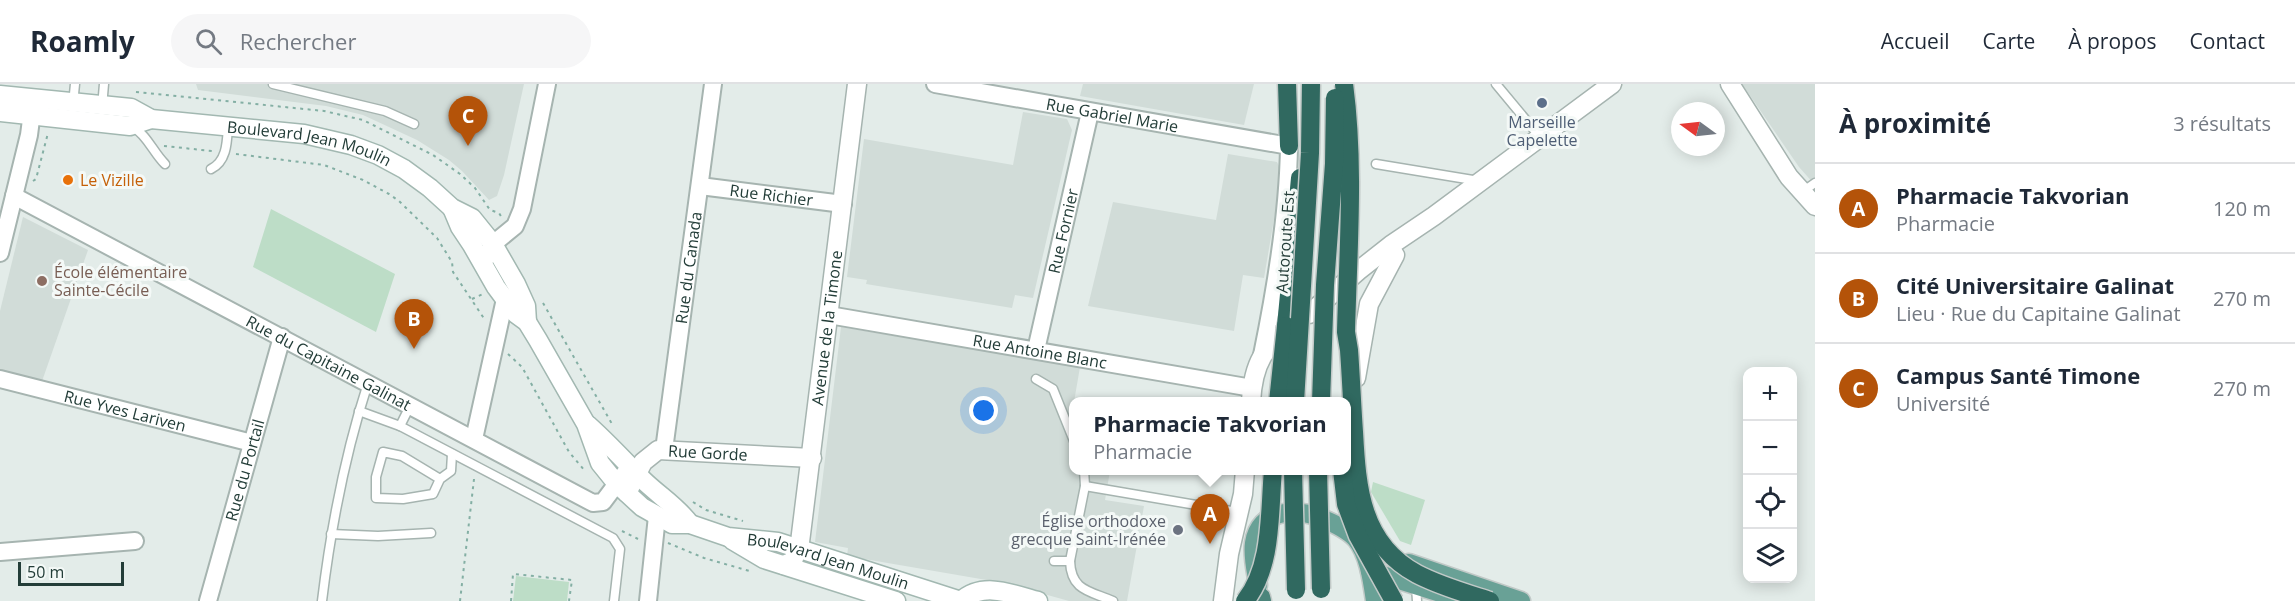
<!DOCTYPE html>
<html lang="fr">
<head>
<meta charset="utf-8">
<style>
  :root { --surface:#fff; --page:#f6f6f7; --text:#1f2937; --muted:#747a83; --line:#e0e1e3; --accent:#b45309 }
  body { margin:0; font-family:"Open Sans",sans-serif; background:var(--page); color:var(--text) }
  .controls { position:absolute; right:18px; bottom:18px; display:grid; overflow:hidden; border-radius:12px; box-shadow:0 3px 15px #0003 }
  .controls button { width:54px; height:54px; display:grid; place-items:center; padding:0; border:0; border-bottom:2px solid var(--line); background:var(--surface); color:var(--text); font:30px sans-serif }
  .compass { position:absolute; left:1671px; top:18px; width:54px; height:54px; border-radius:50%; background:var(--surface); box-shadow:0 3px 15px #0003; rotate:285deg }
  .scale { position:absolute; left:18px; bottom:15px; width:106px; box-sizing:border-box; padding-left:6px; border:3px solid #233d38; border-top:0; font-size:16px; line-height:21px; white-space:nowrap; color:#233d38; -webkit-text-stroke:4px #f4f9f7; paint-order:stroke }
  .you { position:absolute; left:984px; top:327px; width:21px; height:21px; margin:-15px; border:4px solid #fff; border-radius:50%; background:#1a73e8; box-shadow:0 0 0 9px #1a73e833 }
  .badge { display:grid; place-items:center; width:39px; height:39px; border-radius:50%; background:var(--accent); color:#fff; font-size:20px; font-weight:700 }
  .pin { position:absolute; translate:-50% -50px; filter:drop-shadow(0 2px 3px #0008) }
  .pin::after { content:''; position:absolute; top:32px; width:21px; height:18px; background:inherit; clip-path:polygon(0 0,100% 0,50% 100%) }
  .popup { position:absolute; left:1069px; top:313px; width:282px; height:78px; box-sizing:border-box; display:grid; place-content:center; border-radius:12px; background:var(--surface); filter:drop-shadow(0 2px 4px #0005); font-size:20px; white-space:nowrap; color:var(--muted) }
  .popup b { font-size:22px; color:var(--text) }
  .popup::after { content:''; position:absolute; left:50%; top:100%; margin-left:-12px; border:12px solid transparent; border-top-color:var(--surface) }
  .list { margin:0; padding:0; list-style:none }
  h2 { display:flex; justify-content:space-between; align-items:center; height:78px; margin:0; padding:0 24px; font-size:26px }
  h2 small { font-size:20px; font-weight:400; color:var(--muted) }
  .list li { display:grid; grid-template-columns:39px 1fr auto; gap:18px; align-items:center; box-sizing:border-box; height:90px; padding:0 24px; border-top:2px solid var(--line) }
  .list b { display:block; font-size:22px; white-space:nowrap }
  .list p { margin:0; font-size:20px; white-space:nowrap; color:var(--muted) }
  .list em { font-size:20px; font-style:normal; color:var(--muted) }
  .icon { flex:none; width:33px; height:33px; fill:none; stroke:currentColor; stroke-width:2; stroke-linecap:round; stroke-linejoin:round }
  .map { position:relative; flex:none; width:1815px; height:517px; overflow:hidden }
  header { display:flex; align-items:center; gap:36px; box-sizing:border-box; height:84px; padding:0 30px; background:var(--surface); border-bottom:2px solid var(--line) }
  header strong { font-size:28px }
  nav { display:flex; gap:33px; margin-inline-start:auto; font-size:21px }
  .search { width:420px; height:54px; background:var(--page); display:flex; align-items:center; gap:15px; box-sizing:border-box; padding:0 21px; border-radius:33px; color:var(--muted); font-size:22px }
  main { display:flex }
  aside { flex:1; background:var(--surface) }
  .map>svg:first-child { display:block }
</style>
</head>
<body>
<header>
<strong>Roamly</strong>
<div class="search"><svg class="icon" aria-label="search" viewBox="0 0 24 24"><circle cx="10" cy="10" r="6"/><path d="M15 15l6 6"/></svg>Rechercher</div>
<nav><a>Accueil</a><a>Carte</a><a>À propos</a><a>Contact</a></nav>
</header>
<main>
<div class="map">
<svg width="1815" height="517" viewBox="0 0 1815 517">
  <rect width="100%" height="100%" fill="#e3ece9"/>
  <!-- built -->
  <g fill="#d1dcd8">
    <polygon points="196,0 524,0 504,91 497,112 489,116 462,87 449,76 417,56 363,31 326,22 198,6"/>
    <polygon points="1083,0 1254,0 1244,41 1080,12"/>
    <polygon points="1742,0 1815,0 1815,101 1799,83"/>
    <polygon points="1023,28 1067,35 1072,46 1033,214 1015,211 1012,224 866,200 867,196 847,193 864,55 1013,81"/>
    <polygon points="1228,70 1277,78 1282,88 1264,194 1243,191 1234,247 1088,222 1113,118 1216,136"/>
    <polygon points="23,133 88,166 41,300 0,288 0,227"/>
    <polygon points="841,243 1080,283 1074,318 1074,386 1110,387 1105,416 1144,422 1127,517 1069,517 1004,499 847,472 848,464 815,458"/>
  </g>
  <!-- green -->
  <g fill="#bdddc7">
    <polygon points="271,125 395,190 376,248 253,183"/>
    <polygon points="1373,398 1425,416 1411,461 1400,457 1371,408"/>
    <polygon points="516,492 569,498 567,517 513,517"/>
  </g>
  <g fill="none" stroke-linecap="round" stroke-linejoin="round">
    <defs>
      <g id="service">
        <polyline points="273,0 385,27 414,40"/>
        <polyline points="1496,0 1540,53"/>
        <polyline points="73,20 75,0"/>
        <polyline points="102,23 104,0"/>
        <path d="M133,43C147,51 153,68 165,80"/>
        <polyline points="1376,80 1479,97"/>
        <path d="M211,85C227,77 227,58 228,42"/>
        <polyline points="1802,108 1815,99"/>
        <polyline points="1036,295 1053,305 1074,357"/>
        <polyline points="359,327 400,342 613,454 620,465 614,517"/>
        <polyline points="400,342 410,322"/>
        <path d="M1084,386L1085,402L1070,477C1071,507 1090,507 1113,517"/>
        <polyline points="440,395 433,410 403,415 376,414 376,393 383,368 402,372 440,395 451,387 452,370"/>
        <polyline points="1085,402 1237,428"/>
        <polyline points="331,450 378,452 431,449"/>
        <polyline points="1054,477 1070,477"/>
        <polyline points="1416,502 1417,517"/>
        <path d="M322,517C331,443 345,370 368,299"/>
      </g>
      <g id="minor">
        <path id="s1" d="M935,0L1289,62C1288,132 1276,203 1262,271"/>
        <path id="s2" d="M700,102L843,120"/>
        <path id="s3" d="M14,112L593,419L603,418L630,382"/>
        <polyline points="0,169 29,51 33,20"/>
        <polyline points="483,180 493,160 515,142 522,125 547,0"/>
        <path id="s4" d="M829,231L1252,304"/>
        <path id="s5" d="M1036,266L1090,28"/>
        <path id="s6" d="M0,295L252,359"/>
        <polyline points="474,355 505,215"/>
        <path id="s7" d="M664,366L713,0"/>
        <polyline points="0,468 135,457"/>
        <path id="s8" d="M208,517L282,253"/>
        <polyline points="648,517 657,432"/>
      </g>
      <g id="tertiary">
        <polyline points="1730,0 1789,93 1815,122"/>
        <polyline points="1309,230 1358,187 1391,161 1434,132 1612,0"/>
        <polyline points="1356,294 1369,220 1395,171"/>
        <path d="M1251,318C1253,279 1264,262 1295,240"/>
        <path id="s9" d="M627,409L643,378L658,366L812,374"/>
        <path id="s10" d="M784,481L793,477L800,458L857,0"/>
        <polyline points="1223,517 1229,470 1243,410 1245,386"/>
      </g>
      <g id="secondary">
        <path id="s11" d="M0,11L131,24L151,35L304,50L351,61L378,71L404,85L430,104L452,124L472,134L493,160L516,200L526,222L527,238"/>
        <polyline points="0,28 130,42 151,35"/>
        <path id="s12" d="M452,124L460,143L472,161L496,203L516,230L527,238L538,256L586,340L600,379L617,400L642,423L672,440H690L728,453L778,458L961,517"/>
        <path d="M588,341C607,358 624,376 642,395C658,411 677,422 690,440"/>
        <polyline points="732,456 764,475 896,517"/>
        <path d="M961,517C983,497 1012,510 1038,517"/>
      </g>
      <g id="primary">
        <polyline points="1409,479 1521,517"/>
        <polyline points="1370,487 1450,512"/>
        <path d="M1258,501C1256,487 1252,473 1254,459C1259,425 1295,424 1321,434C1333,439 1347,445 1356,455C1369,471 1372,497 1375,517"/>
      </g>
      <polyline id="trunk" points="1261,513 1262,517"/>
      <g id="motorway">
        <polyline points="1287,0 1289,62"/>
        <polyline points="1286,242 1300,94"/>
      </g>
    </defs>
    <!-- service casing -->
    <use href="#service" stroke="#a6b4b0" stroke-width="11"/>
    <!-- minor casing -->
    <use href="#minor" stroke="#a6b4b0" stroke-width="20"/>
    <!-- tertiary casing -->
    <use href="#tertiary" stroke="#a6b4b0" stroke-width="21"/>
    <!-- secondary casing -->
    <use href="#secondary" stroke="#a2b8b1" stroke-width="21"/>
    <!-- primary casing -->
    <use href="#primary" stroke="#c1c9c7" stroke-width="21"/>
    <!-- trunk casing -->
    <use href="#trunk" stroke="#c1c9c7" stroke-width="21"/>
    <!-- motorway casing -->
    <use href="#motorway" stroke="#c1c9c7" stroke-width="21"/>
    <!-- path -->
    <g stroke="#84afa4" stroke-width="2" stroke-dasharray="3 4.5" stroke-linecap="butt">
      <polyline points="136,8 324,27 363,36 433,71 460,90 475,104 490,126 499,129 502,134"/>
      <polyline points="164,62 212,67"/>
      <polyline points="236,70 324,81 363,96 389,110 399,117 437,154 452,178 453,188 485,236"/>
      <polyline points="33,97 36,95 48,49"/>
      <polyline points="472,215 483,210"/>
      <polyline points="543,219 612,340"/>
      <polyline points="508,270 522,283 569,368 585,387"/>
      <polyline points="693,418 706,426 743,437"/>
      <polyline points="622,447 638,455"/>
      <polyline points="668,459 704,474 753,488"/>
      <polyline points="460,517 474,395"/>
      <polyline points="511,517 513,490 572,496 569,517"/>
    </g>
    <!-- service -->
    <use href="#service" stroke="#fff" stroke-width="8"/>
    <!-- minor -->
    <use href="#minor" stroke="#fff" stroke-width="16"/>
    <!-- tertiary -->
    <use href="#tertiary" stroke="#fff" stroke-width="18"/>
    <!-- secondary -->
    <use href="#secondary" stroke="#fff" stroke-width="18"/>
    <!-- primary -->
    <use href="#primary" stroke="#69a196" stroke-width="18"/>
    <!-- trunk -->
    <use href="#trunk" stroke="#4c857b" stroke-width="18"/>
    <!-- motorway -->
    <use href="#motorway" stroke="#306960" stroke-width="18"/>
    <defs>
      <g id="motorway-bridge">
        <path d="M1344,0C1355,81 1348,166 1346,248L1349,266C1351,293 1352,320 1354,348C1357,404 1361,460 1417,490C1440,502 1465,509 1490,517"/>
        <polyline points="1278,318 1286,242"/>
        <polyline points="1295,318 1310,69 1311,0"/>
        <polyline points="1321,318 1325,201 1334,80 1335,14"/>
        <polyline points="1293,386 1296,506"/>
        <polyline points="1318,386 1321,505"/>
        <polyline points="1342,386 1346,420 1358,452 1394,517"/>
        <path d="M1245,517C1273,482 1269,429 1273,386"/>
      </g>
    </defs>
    <!-- motorway-bridge casing -->
    <use href="#motorway-bridge" stroke="#c1c9c7" stroke-width="21" stroke-linecap="butt"/>
    <!-- motorway-bridge -->
    <use href="#motorway-bridge" stroke="#306960" stroke-width="18"/>
  </g>
  <!-- markers -->
  <circle fill="#5c6f8a" stroke="#f4f9f7" stroke-width="2" cx="1542" cy="19" r="6"/>
  <circle fill="#e8710a" stroke="#f4f9f7" stroke-width="2" cx="68" cy="96" r="6"/>
  <circle fill="#8d6e63" stroke="#f4f9f7" stroke-width="2" cx="42" cy="197" r="6"/>
  <circle fill="#6b7280" stroke="#f4f9f7" stroke-width="2" cx="1178" cy="446" r="6"/>
  <g text-anchor="middle" dominant-baseline="central" stroke-width="6" stroke-linejoin="round" paint-order="stroke">
    <!-- street labels -->
    <g font-size="16" fill="#233d38" stroke="#f4f9f7">
      <text stroke="none"><textPath href="#s1" startOffset="180">Rue Gabriel Marie</textPath></text>
      <text stroke="none"><textPath href="#s11" startOffset="315">Boulevard Jean Moulin</textPath></text>
      <text stroke="none"><textPath href="#s2" startOffset="72">Rue Richier</textPath></text>
      <text stroke="none"><textPath href="#s5" startOffset="122">Rue Fornier</textPath></text>
      <text transform="translate(1285 158) rotate(-86)">Autoroute Est</text>
      <text stroke="none"><textPath href="#s7" startOffset="184">Rue du Canada</textPath></text>
      <text stroke="none"><textPath href="#s10" startOffset="246">Avenue de la Timone</textPath></text>
      <text stroke="none"><textPath href="#s4" startOffset="214">Rue Antoine Blanc</textPath></text>
      <text stroke="none"><textPath href="#s3" startOffset="356">Rue du Capitaine Galinat</textPath></text>
      <text stroke="none"><textPath href="#s6" startOffset="129">Rue Yves Lariven</textPath></text>
      <text stroke="none"><textPath href="#s9" startOffset="104">Rue Gorde</textPath></text>
      <text stroke="none"><textPath href="#s8" startOffset="136">Rue du Portail</textPath></text>
      <text stroke="none"><textPath href="#s12" startOffset="554">Boulevard Jean Moulin</textPath></text>
    </g>
    <!-- service labels -->
    <g font-size="16" fill="#4e5e75" stroke="#f4f9f7">
      <text x="1542" y="38">Marseille<tspan x="1542" dy="18">Capelette</tspan></text>
    </g>
    <!-- food labels -->
    <g font-size="16" fill="#c56008" stroke="#f4f9f7" text-anchor="start">
      <text x="80" y="96">Le Vizille</text>
    </g>
    <!-- education labels -->
    <g font-size="16" fill="#785e54" stroke="#f4f9f7" text-anchor="start">
      <text x="54" y="188">École élémentaire<tspan x="54" dy="18">Sainte-Cécile</tspan></text>
    </g>
    <!-- worship labels -->
    <g font-size="16" fill="#5b616d" stroke="#f4f9f7" text-anchor="end">
      <text x="1166" y="437">Église orthodoxe<tspan x="1166" dy="18">grecque Saint-Irénée</tspan></text>
    </g>
  </g>
</svg>
<div class="controls">
<button>+</button>
<button>−</button>
<button><svg class="icon" aria-label="locate" viewBox="0 0 24 24"><circle cx="12" cy="12" r="6"/><path d="M12 2v4M12 18v4M2 12h4M18 12h4"/></svg></button>
<button><svg class="icon" aria-label="layers" viewBox="0 0 24 24"><path d="M12 4l9 5-9 5-9-5zM3 14l9 5 9-5"/></svg></button>
</div>
<svg class="compass" viewBox="-18 -18 36 36"><path d="M0-13l5 13h-10z" fill="#e53935"/><path d="M0 13l5-13h-10z" fill="#747a83"/></svg>
<div class="scale">50 m</div>
<div class="you"></div>
<div class="pin badge" style="left:1210px;top:460px">A</div>
<div class="popup"><b>Pharmacie Takvorian</b>Pharmacie</div>
<div class="pin badge" style="left:414px;top:265px">B</div>
<div class="pin badge" style="left:468px;top:62px">C</div>
</div>
<aside>
<h2>À proximité<small>3 résultats</small></h2>
<ul class="list">
<li><span class="badge">A</span><div><b>Pharmacie Takvorian</b><p>Pharmacie</p></div><em>120 m</em></li>
<li><span class="badge">B</span><div><b>Cité Universitaire Galinat</b><p>Lieu · Rue du Capitaine Galinat</p></div><em>270 m</em></li>
<li><span class="badge">C</span><div><b>Campus Santé Timone</b><p>Université</p></div><em>270 m</em></li>
</ul>
</aside>
</main>
</body>
</html>
